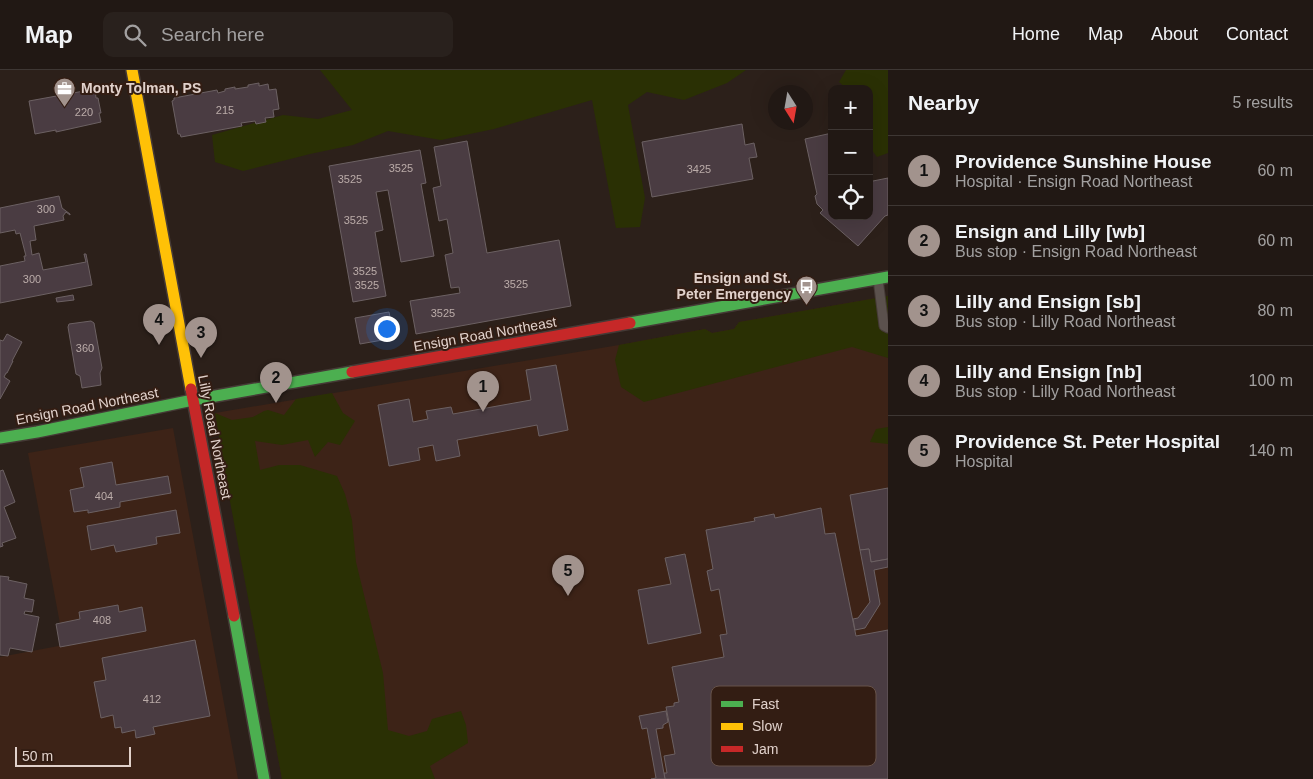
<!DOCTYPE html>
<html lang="en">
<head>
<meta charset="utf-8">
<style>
  :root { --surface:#211814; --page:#29211d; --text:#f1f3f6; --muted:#a2a0a0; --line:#3e3734; --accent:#a2938d }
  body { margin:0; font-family:Helvetica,sans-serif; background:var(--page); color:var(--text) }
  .controls { position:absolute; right:15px; top:15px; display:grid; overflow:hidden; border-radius:10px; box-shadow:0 5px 20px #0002 }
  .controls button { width:45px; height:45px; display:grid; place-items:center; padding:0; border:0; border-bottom:1px solid var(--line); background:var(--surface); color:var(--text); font:25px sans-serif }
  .compass { position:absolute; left:768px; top:15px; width:45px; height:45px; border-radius:50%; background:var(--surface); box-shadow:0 5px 20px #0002; rotate:169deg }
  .scale { position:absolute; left:15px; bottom:12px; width:116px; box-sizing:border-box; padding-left:5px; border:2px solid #e1d1cb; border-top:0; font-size:14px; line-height:18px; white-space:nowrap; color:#e1d1cb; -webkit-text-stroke:4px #331d13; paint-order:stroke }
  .you { position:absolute; left:386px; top:258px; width:18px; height:18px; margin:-12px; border:4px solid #fff; border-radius:50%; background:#1a73e8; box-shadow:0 0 0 8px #1a73e833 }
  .badge { display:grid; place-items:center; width:32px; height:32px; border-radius:50%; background:var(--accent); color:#111; font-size:16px; font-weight:700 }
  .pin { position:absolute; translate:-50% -41px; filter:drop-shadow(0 1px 2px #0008) }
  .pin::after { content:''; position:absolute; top:26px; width:18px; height:15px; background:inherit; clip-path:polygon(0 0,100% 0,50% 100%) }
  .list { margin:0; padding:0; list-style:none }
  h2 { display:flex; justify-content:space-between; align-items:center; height:65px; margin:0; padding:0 20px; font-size:21px }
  h2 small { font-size:16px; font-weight:400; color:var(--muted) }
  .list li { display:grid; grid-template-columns:32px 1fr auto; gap:15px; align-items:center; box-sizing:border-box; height:70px; padding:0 20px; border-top:1px solid var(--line) }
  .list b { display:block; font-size:19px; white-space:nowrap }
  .list p { margin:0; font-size:16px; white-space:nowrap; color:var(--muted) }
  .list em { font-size:16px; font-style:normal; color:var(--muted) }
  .icon { flex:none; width:28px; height:28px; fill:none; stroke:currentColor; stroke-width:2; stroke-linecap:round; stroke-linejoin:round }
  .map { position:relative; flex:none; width:888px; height:709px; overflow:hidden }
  header { display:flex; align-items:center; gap:30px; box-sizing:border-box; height:70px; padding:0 25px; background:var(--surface); border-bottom:1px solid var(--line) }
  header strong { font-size:24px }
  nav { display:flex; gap:28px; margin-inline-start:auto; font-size:18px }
  .search { width:350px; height:45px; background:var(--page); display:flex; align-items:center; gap:12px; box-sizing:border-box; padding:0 18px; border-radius:10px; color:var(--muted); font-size:19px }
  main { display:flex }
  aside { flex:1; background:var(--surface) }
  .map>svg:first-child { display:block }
</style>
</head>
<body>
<header>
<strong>Map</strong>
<div class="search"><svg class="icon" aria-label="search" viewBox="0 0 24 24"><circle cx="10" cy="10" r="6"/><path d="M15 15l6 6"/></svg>Search here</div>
<nav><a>Home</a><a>Map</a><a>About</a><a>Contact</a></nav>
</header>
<main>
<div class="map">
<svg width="888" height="709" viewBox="0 0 888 709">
  <rect width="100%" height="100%" fill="#2c201a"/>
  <!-- built -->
  <g fill="#3d2317">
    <polygon points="888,226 888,709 282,709 215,343 619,275 705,259 712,263 734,259 739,252"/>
    <polygon points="173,358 238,709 0,709 0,587 64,575 28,383"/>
  </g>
  <!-- green -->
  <g fill="#2a3004">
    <polygon points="320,0 746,0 727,13 684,30 647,22 628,35 645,128 640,157 616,158 592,30 494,59 441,70 388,61 353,75 310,84 243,101 215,92 212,65 283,45 318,49 352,40"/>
    <polygon points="846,0 888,0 888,83 877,87 869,76 869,19 847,19 839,12"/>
    <polygon points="888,226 888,288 852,277 644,332 621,317 615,290 619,275 705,259 712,263 734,259 739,252"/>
    <polygon points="332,323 343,343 355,351 340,375 328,372 315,387 308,370 282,375 255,371 260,400 279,395 300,395 337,406 345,424 352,450 356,492 383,603 388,660 409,666 427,661 432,649 461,641 466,655 468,673 430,696 435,709 282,709 229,426 215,343 232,350 253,347 264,341 268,340 284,345 296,329"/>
    <polygon points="888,357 888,374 870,372 876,359"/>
  </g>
  <!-- building -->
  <g fill="#4a3c42" stroke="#6c6163">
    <polygon points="259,13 259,16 268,14 269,20 276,19 279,39 273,40 274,47 265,48 266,52 256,54 255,51 241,53 242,56 181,67 180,64 178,64 172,31 174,30 174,28 217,20 218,23 225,21 225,19 235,17 235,19 248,17 248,15"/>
    <polygon points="95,19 96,28 98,28 101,43 99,43 101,52 56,62 56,60 35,64 29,31"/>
    <polygon points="742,54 745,75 754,73 757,87 749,88 753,109 652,127 642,72"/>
    <polygon points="832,63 832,146 869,146 869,108 873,111 888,108 888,145 885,146 858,176 820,143 823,140 817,134 815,126 817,124 805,69"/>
    <polygon points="467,71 487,183 559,170 571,236 416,264 410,231 460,223 459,217 451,218 450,213 445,185 453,183 447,149 439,151 433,118 441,116 434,77"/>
    <polygon points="420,80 426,113 421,114 434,186 401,192 388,120 376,122 383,160 375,162 386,226 353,232 329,96"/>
    <polygon points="59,126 62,138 70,144 70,145 66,142 63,146 64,150 34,156 36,170 30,171 32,185 39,183 43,200 86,192 84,184 86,184 92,215 0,233 0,196 25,191 24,186 26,186 20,163 16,164 15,160 0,163 0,138"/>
    <polygon points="73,225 74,230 57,232 56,228"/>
    <polygon points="389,242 394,268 360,274 355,248"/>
    <polygon points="91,251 94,253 102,298 100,303 101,315 82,318 80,306 76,304 68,257 69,254"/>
    <polygon points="7,264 22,272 12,291 13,291 7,303 6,303 4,307 10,311 0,329 0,270 3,271"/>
    <polygon points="556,295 568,360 539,366 537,355 457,370 460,386 436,391 433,375 418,378 420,390 389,396 378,335 409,329 413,352 428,349 426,341 451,337 453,344 531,330 526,300"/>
    <polygon points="112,392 116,415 168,406 171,423 120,432 120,437 88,443 88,440 74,442 70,420 84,417 80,398"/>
    <polygon points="3,400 15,432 4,437 16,468 2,473 3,476 0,477 0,401"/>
    <polygon points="888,418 888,489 871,492 869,479 860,480 850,425"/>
    <polygon points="821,438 825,464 835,463 856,566 888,560 888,709 665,709 664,703 667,703 664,686 675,684 666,637 674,636 674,633 679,632 672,597 724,587 720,565 727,564 719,519 711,521 707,501 713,499 706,460 755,451 754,448 774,444 775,448"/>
    <polygon points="176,440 180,463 156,467 157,474 116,482 114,475 91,480 87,456"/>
    <polygon points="869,479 871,492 888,489 888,497 874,500 880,534 865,558 855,560 853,549 858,548 870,532 860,480"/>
    <polygon points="685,484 701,563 648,574 638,520 671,514 665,488"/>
    <polygon points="0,506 9,507 8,510 27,514 24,528 34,530 32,542 25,541 24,544 39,547 32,582 10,578 8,586 0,585"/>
    <polygon points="118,535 119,542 142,537 146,561 60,577 56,554 80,549 79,542"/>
    <polygon points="195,570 210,646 153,657 155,664 136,668 135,660 122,663 121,657 115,658 113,645 101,648 94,612 106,610 102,588"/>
    <polygon points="666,641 668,652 663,655 663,658 656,659 665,709 651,709 656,708 647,658 642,659 639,646"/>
  </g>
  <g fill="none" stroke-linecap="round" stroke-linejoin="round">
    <defs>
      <polyline id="lane" points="878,209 884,256 888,258"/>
      <g id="fast">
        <polyline points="630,253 888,207"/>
        <polyline points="0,368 37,362 193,330 352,302"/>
        <polyline points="234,546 264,709"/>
      </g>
      <polyline id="slow" points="132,0 191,319"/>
      <g id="jam">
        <polyline points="352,302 630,253"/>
        <polyline points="191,319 234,546"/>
      </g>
    </defs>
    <!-- lane casing -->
    <use href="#lane" stroke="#453a36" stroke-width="11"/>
    <!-- fast casing -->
    <use href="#fast" stroke="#453a36" stroke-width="14"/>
    <!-- slow casing -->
    <use href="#slow" stroke="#453a36" stroke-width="14"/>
    <!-- jam casing -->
    <use href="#jam" stroke="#453a36" stroke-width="14"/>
    <!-- lane -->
    <use href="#lane" stroke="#5b514d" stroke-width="9"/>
    <!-- fast -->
    <use href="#fast" stroke="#4caf50" stroke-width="11"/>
    <!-- slow -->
    <use href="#slow" stroke="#ffc107" stroke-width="11"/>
    <!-- jam -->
    <use href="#jam" stroke="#c62828" stroke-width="11"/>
  </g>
  <!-- icons -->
  <defs>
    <symbol id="office-pin" viewBox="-11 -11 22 30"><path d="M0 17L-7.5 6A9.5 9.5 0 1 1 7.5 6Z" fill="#a2938d" stroke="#331d13"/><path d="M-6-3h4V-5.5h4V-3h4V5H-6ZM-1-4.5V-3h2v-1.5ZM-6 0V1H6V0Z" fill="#fff"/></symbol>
    <symbol id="bus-pin" viewBox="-11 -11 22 30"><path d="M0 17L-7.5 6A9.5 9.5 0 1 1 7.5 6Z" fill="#a2938d" stroke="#331d13"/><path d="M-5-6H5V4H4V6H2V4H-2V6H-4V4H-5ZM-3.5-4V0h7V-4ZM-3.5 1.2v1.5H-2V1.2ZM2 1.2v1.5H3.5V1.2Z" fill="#fff"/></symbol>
  </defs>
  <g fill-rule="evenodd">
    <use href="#office-pin" x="52" y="6" width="25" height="34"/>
    <use href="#bus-pin" x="794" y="204" width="25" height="34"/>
  </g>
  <g text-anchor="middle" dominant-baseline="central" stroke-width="4" stroke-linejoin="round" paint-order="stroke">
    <!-- number labels -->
    <g font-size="11" fill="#bbaca9">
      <text x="225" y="40">215</text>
      <text x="84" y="42">220</text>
      <text x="401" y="98">3525</text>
      <text x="699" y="99">3425</text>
      <text x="350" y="109">3525</text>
      <text x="46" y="139">300</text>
      <text x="356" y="150">3525</text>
      <text x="365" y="201">3525</text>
      <text x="32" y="209">300</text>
      <text x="516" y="214">3525</text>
      <text x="367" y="215">3525</text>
      <text x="443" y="243">3525</text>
      <text x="85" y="278">360</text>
      <text x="104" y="426">404</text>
      <text x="102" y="550">408</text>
      <text x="152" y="629">412</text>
    </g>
    <!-- poi labels -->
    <g font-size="14" font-weight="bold" fill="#e1d1cb" stroke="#331d13" text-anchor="start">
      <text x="81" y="18">Monty Tolman, PS</text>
      <text x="791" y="208" text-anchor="end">Ensign and St.<tspan x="791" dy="16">Peter Emergency</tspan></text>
    </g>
    <!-- street labels -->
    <g font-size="14" fill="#e1d1cb" stroke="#331d13">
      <text transform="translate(485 264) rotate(-10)">Ensign Road Northeast</text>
      <text transform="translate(87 336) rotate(-11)">Ensign Road Northeast</text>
      <text transform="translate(215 367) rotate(79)">Lilly Road Northeast</text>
    </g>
  </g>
  <!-- legend -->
  <rect x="711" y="616" width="165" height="80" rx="8" fill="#331d13" stroke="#67534a" stroke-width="1"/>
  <rect x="721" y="631" width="22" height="6" fill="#4caf50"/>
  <rect x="721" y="653" width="22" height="7" fill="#ffc107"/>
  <rect x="721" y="676" width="22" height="6" fill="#c62828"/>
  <g font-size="14" fill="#e1d1cb">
    <text x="752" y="639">Fast</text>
    <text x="752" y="661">Slow</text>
    <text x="752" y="684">Jam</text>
  </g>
</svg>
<div class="controls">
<button>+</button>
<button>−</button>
<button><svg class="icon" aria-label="locate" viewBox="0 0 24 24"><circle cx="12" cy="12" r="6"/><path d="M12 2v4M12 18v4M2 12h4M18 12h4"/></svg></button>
</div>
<svg class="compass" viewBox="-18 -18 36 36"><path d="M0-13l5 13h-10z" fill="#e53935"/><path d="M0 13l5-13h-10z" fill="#a2a0a0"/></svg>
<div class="scale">50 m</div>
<div class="you"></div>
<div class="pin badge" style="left:483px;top:342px">1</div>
<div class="pin badge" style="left:276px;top:333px">2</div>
<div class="pin badge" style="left:201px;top:288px">3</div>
<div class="pin badge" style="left:159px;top:275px">4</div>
<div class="pin badge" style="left:568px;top:526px">5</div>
</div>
<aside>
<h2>Nearby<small>5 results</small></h2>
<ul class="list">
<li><span class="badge">1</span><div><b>Providence Sunshine House</b><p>Hospital · Ensign Road Northeast</p></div><em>60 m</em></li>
<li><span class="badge">2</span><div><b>Ensign and Lilly [wb]</b><p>Bus stop · Ensign Road Northeast</p></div><em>60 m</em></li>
<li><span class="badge">3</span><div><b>Lilly and Ensign [sb]</b><p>Bus stop · Lilly Road Northeast</p></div><em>80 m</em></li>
<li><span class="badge">4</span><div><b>Lilly and Ensign [nb]</b><p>Bus stop · Lilly Road Northeast</p></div><em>100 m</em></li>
<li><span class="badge">5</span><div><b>Providence St. Peter Hospital</b><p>Hospital</p></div><em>140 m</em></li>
</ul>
</aside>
</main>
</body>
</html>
